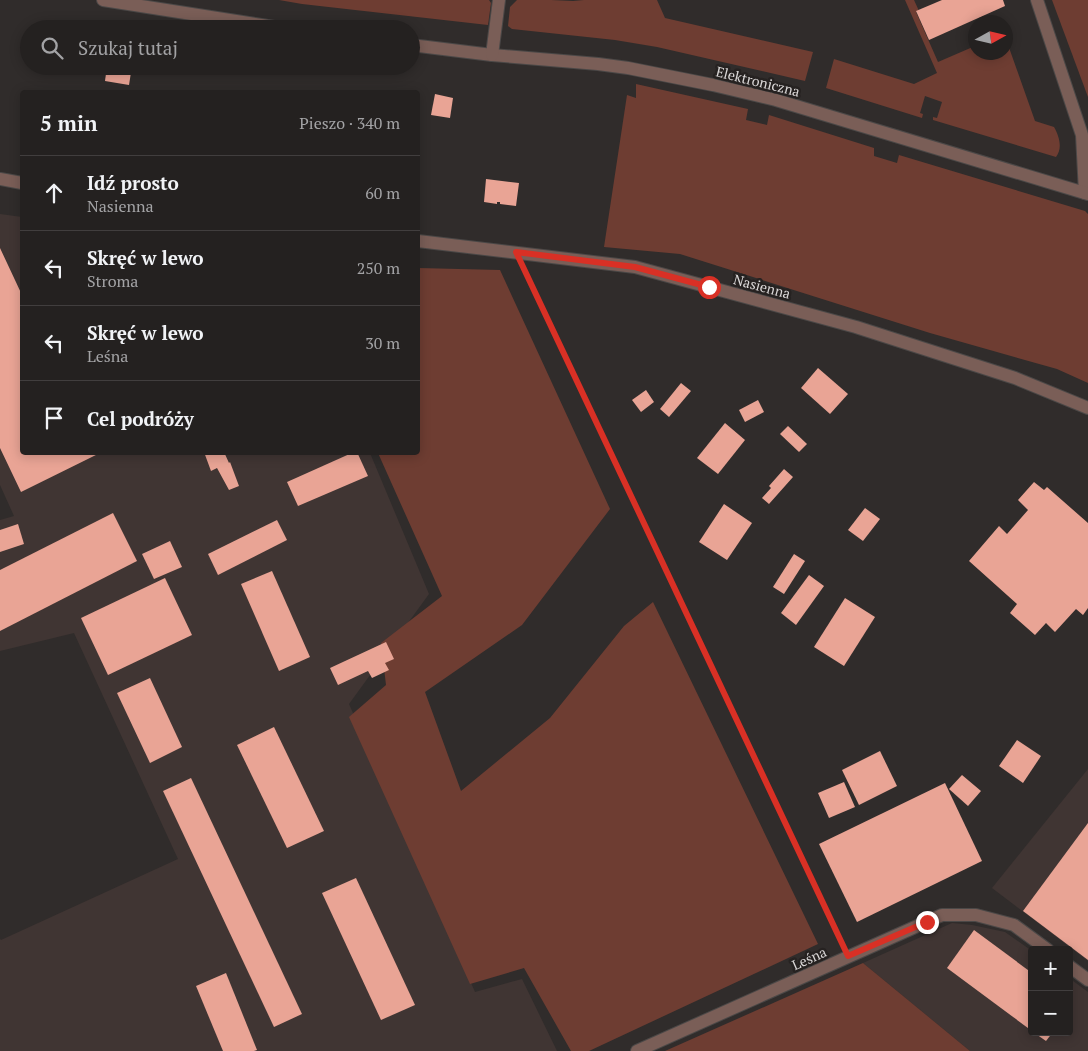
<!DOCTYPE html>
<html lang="pl">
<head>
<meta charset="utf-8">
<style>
  :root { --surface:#242120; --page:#2c2929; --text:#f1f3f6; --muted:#a3a3a5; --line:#413e3e }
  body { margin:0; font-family:"PT Serif",serif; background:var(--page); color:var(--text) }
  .controls { position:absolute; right:15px; bottom:15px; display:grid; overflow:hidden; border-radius:5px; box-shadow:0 2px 12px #0003 }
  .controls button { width:45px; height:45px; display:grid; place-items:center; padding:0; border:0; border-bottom:1px solid var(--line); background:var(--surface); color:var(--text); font:25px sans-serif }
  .compass { position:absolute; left:968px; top:15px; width:45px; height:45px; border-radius:50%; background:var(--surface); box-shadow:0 2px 12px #0003; rotate:82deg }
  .stop { position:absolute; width:15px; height:15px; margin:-11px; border:4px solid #d93025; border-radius:50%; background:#fff }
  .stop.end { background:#d93025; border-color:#fff; box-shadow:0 1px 5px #0008 }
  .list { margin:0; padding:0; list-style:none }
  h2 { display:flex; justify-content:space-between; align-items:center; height:65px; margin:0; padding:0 20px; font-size:21px }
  h2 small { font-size:16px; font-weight:400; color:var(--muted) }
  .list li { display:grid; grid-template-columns:32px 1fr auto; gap:15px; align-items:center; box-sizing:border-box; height:75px; padding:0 20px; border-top:1px solid var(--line) }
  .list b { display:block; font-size:19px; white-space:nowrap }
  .list p { margin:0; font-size:16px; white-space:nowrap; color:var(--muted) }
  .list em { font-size:16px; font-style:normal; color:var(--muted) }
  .icon { flex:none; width:28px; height:28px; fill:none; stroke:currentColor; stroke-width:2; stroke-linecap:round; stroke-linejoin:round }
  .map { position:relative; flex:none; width:1088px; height:1051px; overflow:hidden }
  .search { position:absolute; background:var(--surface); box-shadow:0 2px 12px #0003; left:20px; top:20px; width:400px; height:55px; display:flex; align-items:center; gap:12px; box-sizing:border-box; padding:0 18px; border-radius:28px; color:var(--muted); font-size:19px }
  .panel { position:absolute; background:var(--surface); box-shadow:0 2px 12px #0003; left:20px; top:90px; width:400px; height:365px; border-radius:5px }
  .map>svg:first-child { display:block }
</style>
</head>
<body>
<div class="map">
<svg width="1088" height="1051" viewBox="0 0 1088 1051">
  <rect width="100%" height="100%" fill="#302c2b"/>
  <!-- built -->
  <g fill="#403533">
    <polygon points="0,214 22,217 22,452 370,453 429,594 349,704 475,992 522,979 557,1051 0,1051 0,939 1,940 178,859 74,633 0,651 0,520 14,516 0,485"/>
    <polygon points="1088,769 1088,961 992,888"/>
    <polygon points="952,923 972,925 1005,932 1032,951 1032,1032 1069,1032 1069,978 1088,992 1088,1051 970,1051 863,963"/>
  </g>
  <!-- green -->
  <g fill="#6e3d32">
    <polygon points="279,0 489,0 491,3 488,25 302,4"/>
    <polygon points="517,0 551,0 573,1 584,0 657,0 665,18 813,52 805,81 657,47 615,40 512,29 508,26 510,7"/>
    <path d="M905,0H914L919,11L916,12L938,62L975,46L976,52H1006V39L1035,121L1054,127C1059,136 1063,148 1056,157L933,120V117L937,118L942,102L925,96L920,113L923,114L922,118L826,88L834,59L914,84L937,73Z"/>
    <polygon points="1052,0 1088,0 1088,97"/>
    <polygon points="636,84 748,109 746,120 767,125 769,115 874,148 874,156 897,163 899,155 1085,211 1088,214 1088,383 1057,369 930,333 680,254 604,247 627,95 636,98"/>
    <polygon points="418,268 500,270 610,509 522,625 425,692 461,791 550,718 624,626 653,602 818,944 589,1051 571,1051 524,968 470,984 349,717 386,685 381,643 442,596 378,453 418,452"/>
    <polygon points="863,963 970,1051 665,1051"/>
  </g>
  <!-- building -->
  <g fill="#e9a495">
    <polygon points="942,0 1003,0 1005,6 929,40 916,11"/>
    <polygon points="107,66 132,66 129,85 105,81"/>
    <polygon points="435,94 453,98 450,118 431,115"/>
    <polygon points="486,179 519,183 516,206 500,204 500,202 497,202 497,204 484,202"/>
    <polygon points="0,248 22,295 22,452 102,452 21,492 0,448"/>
    <polygon points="818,368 848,394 830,414 801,388"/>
    <polygon points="681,383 691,391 669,417 660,409"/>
    <polygon points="646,390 654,402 641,412 632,400"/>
    <polygon points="758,400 764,412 745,422 739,410"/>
    <polygon points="725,423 745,440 718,474 697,458"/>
    <polygon points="788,426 807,444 799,452 780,434"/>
    <polygon points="204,452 224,452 229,463 230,462 239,486 229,490 217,468 211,471"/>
    <polygon points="354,452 357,452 368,476 298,506 287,482"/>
    <polygon points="784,469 793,477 769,504 762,498 771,488 769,486"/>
    <polygon points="1034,482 1044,490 1047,487 1088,523 1088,608 1083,615 1076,609 1055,632 1046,623 1035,635 1010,613 1017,604 969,561 999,526 1007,534 1028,510 1018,500"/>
    <polygon points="724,504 752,523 727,560 699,542"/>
    <polygon points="865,508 880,519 863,541 848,530"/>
    <polygon points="113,513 137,561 0,631 0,570"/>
    <polygon points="277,520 287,540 218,575 208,554"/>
    <polygon points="18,524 24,544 0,552 0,530"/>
    <polygon points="170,541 182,567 154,579 142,554"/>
    <polygon points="794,554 805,561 784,594 773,587"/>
    <polygon points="272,571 310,657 279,671 241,584"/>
    <polygon points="809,575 824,586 796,625 781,613"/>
    <polygon points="165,578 192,635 108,675 81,618"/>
    <polygon points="845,598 875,617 844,666 814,647"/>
    <polygon points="386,642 394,659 385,663 389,670 372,678 368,671 338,685 330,668"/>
    <polygon points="150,678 182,747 150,763 117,693"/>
    <polygon points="274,727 324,831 287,848 237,745"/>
    <polygon points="1017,740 1041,756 1023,783 999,766"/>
    <polygon points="880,751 897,786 859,805 842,770"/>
    <polygon points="962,775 981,791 968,806 949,789"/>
    <polygon points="191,778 302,1014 274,1027 163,791"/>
    <polygon points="844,782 855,807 829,818 818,793"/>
    <polygon points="945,783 982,861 857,922 819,844"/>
    <polygon points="1088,823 1088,960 1023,911"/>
    <polygon points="356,878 415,1005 381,1020 322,893"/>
    <polygon points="974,930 1032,973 1032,1031 947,968"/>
    <polygon points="226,973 257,1050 254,1051 223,1051 196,986"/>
    <polygon points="1033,1032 1053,1032 1046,1041"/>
  </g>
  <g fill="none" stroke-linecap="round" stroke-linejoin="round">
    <defs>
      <g id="minor">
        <polyline points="103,0 287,29"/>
        <polyline points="1037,0 1082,135 1085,193"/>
        <polyline points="411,45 492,55 598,64 628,68 713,85 776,100 1088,194"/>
        <polyline points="492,55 499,0"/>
        <polyline points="0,179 22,183"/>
        <polyline points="418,241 635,267 856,327 1015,378 1088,408"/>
        <polyline points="1069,966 1088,980"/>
        <polyline points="637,1051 942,915 976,915 1014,925 1048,950"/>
      </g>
    </defs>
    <!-- minor casing -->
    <use href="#minor" stroke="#4b4847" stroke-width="14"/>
    <!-- path -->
    <polyline stroke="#7a7675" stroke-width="3" stroke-dasharray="2.5 4" stroke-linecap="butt" points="524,270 842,942"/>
    <!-- minor -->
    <use href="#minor" stroke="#7a5e57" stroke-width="12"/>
  </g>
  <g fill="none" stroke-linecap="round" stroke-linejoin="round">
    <!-- route -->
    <polyline stroke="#d93025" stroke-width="6" points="709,287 635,267 516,252 848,956 927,922"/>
  </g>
  <g text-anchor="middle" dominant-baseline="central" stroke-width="5" stroke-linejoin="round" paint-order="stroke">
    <!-- street labels -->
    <g font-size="14" fill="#dbd8d8" stroke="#262221">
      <text transform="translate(758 81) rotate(14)">Elektroniczna</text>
      <text transform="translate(762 286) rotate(15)">Nasienna</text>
      <text transform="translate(809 958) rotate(-24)">Leśna</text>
    </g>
  </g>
</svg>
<div class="controls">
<button>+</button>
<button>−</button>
</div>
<svg class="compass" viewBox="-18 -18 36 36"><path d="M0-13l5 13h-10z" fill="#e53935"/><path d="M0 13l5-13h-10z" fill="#a3a3a5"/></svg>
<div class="stop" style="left:709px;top:287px"></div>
<div class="stop end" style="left:927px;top:922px"></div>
<div class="search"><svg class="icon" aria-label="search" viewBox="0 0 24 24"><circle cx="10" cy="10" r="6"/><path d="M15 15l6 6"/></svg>Szukaj tutaj</div>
<section class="panel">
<h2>5 min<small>Pieszo · 340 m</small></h2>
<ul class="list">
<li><svg class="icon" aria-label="ahead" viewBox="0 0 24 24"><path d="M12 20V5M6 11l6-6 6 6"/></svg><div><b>Idź prosto</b><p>Nasienna</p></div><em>60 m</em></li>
<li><svg class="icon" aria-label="left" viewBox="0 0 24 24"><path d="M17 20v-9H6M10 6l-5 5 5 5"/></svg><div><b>Skręć w lewo</b><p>Stroma</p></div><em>250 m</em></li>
<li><svg class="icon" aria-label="left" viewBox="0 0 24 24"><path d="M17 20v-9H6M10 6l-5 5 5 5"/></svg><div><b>Skręć w lewo</b><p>Leśna</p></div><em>30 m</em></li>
<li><svg class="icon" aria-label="arrive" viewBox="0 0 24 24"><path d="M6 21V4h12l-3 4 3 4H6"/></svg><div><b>Cel podróży</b></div></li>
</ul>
</section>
</div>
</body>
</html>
